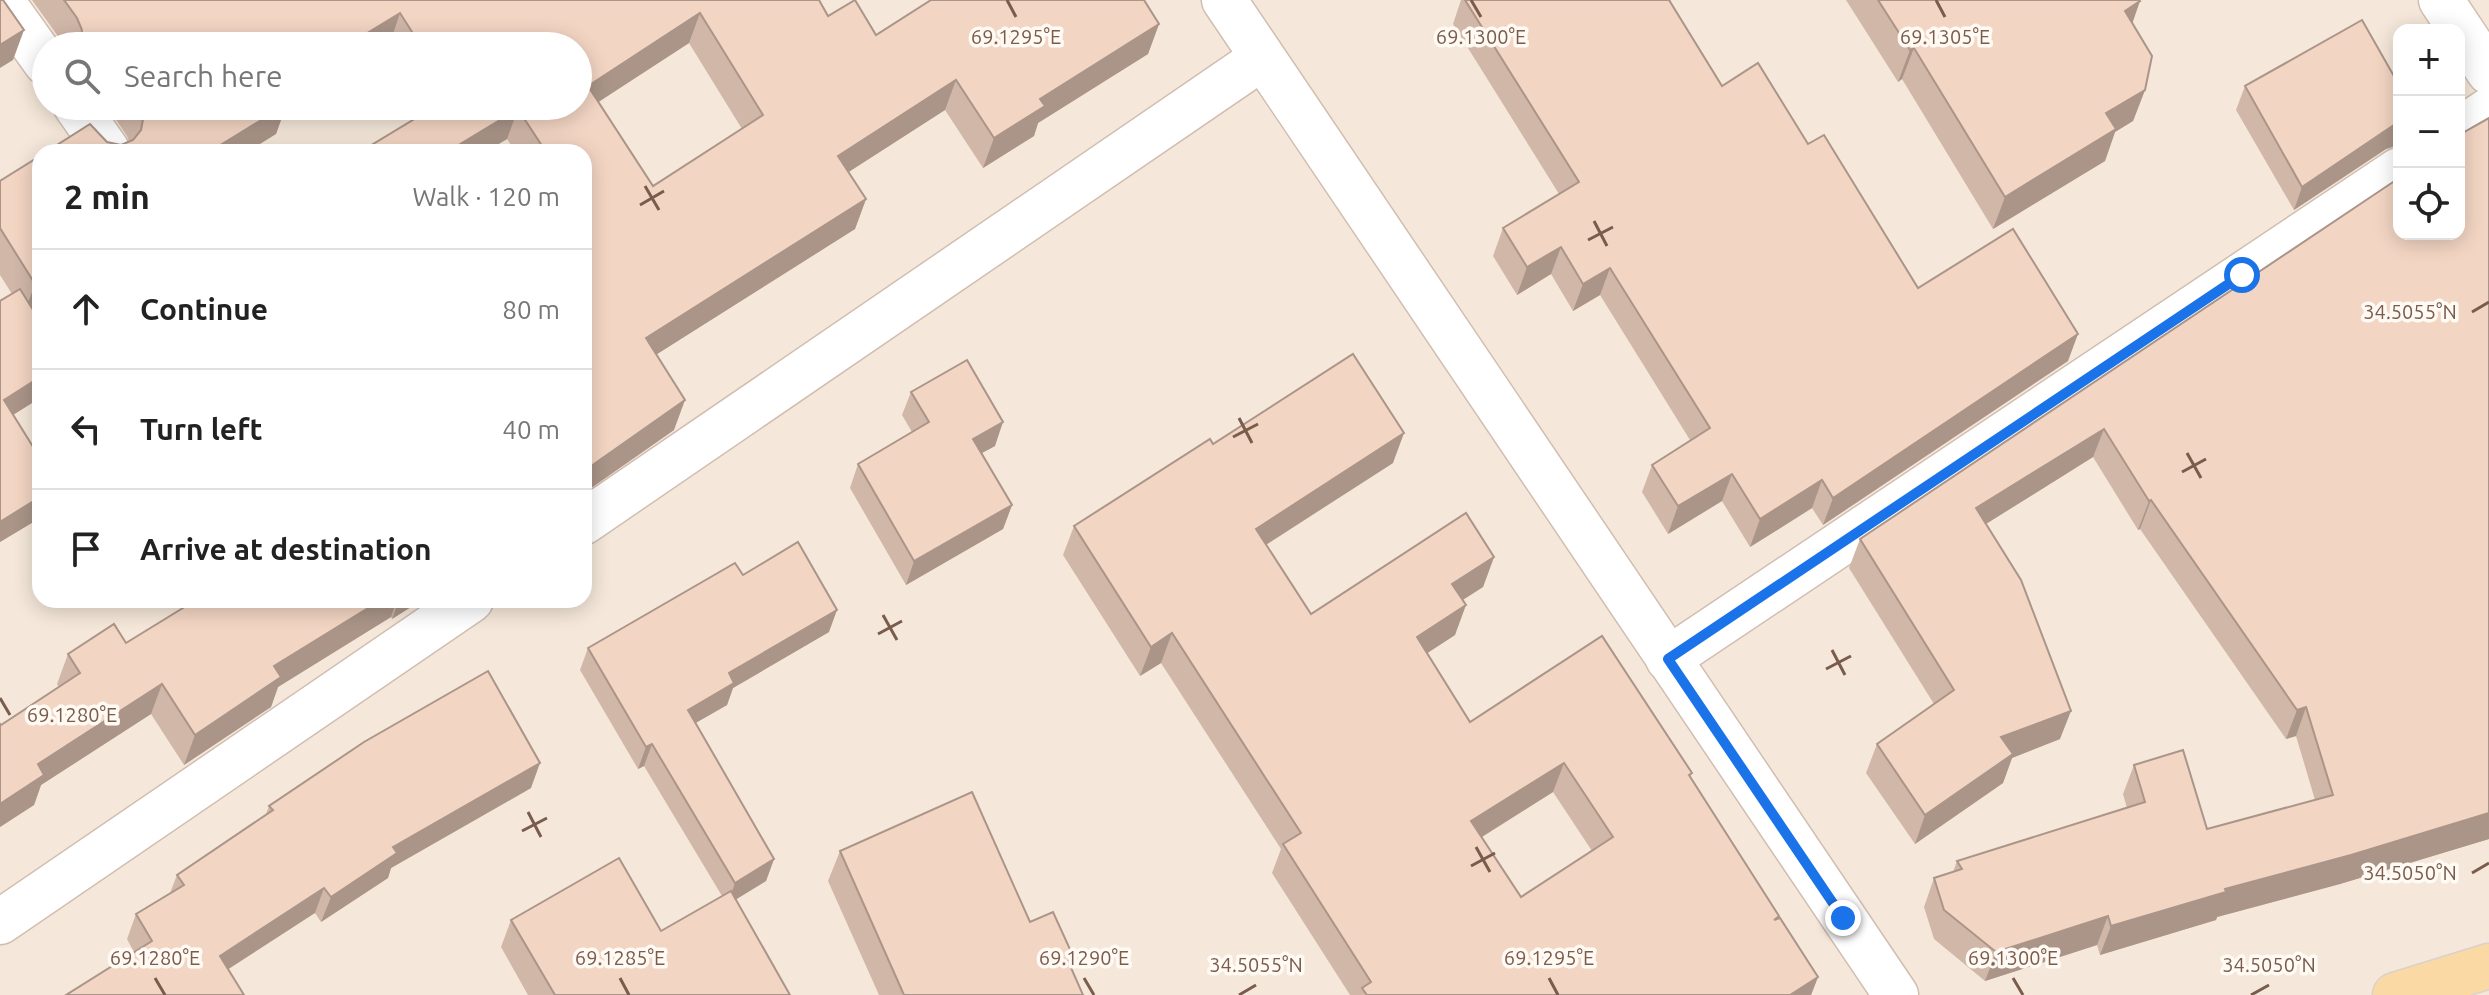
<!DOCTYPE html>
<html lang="en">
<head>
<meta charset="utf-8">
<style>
  :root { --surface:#fff; --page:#f2f2f2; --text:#222; --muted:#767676; --line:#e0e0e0 }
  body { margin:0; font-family:Ubuntu,sans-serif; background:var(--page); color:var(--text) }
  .controls { position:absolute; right:24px; top:24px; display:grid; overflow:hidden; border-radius:16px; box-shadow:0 4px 20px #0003 }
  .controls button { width:72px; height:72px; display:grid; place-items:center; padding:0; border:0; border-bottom:2px solid var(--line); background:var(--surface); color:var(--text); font:40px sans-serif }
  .stop { position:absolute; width:24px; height:24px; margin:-18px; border:6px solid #1a73e8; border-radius:50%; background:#fff }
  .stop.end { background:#1a73e8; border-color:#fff; box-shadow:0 2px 8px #0008 }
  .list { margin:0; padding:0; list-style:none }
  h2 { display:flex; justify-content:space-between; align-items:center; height:104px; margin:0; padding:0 32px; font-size:34px }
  h2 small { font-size:26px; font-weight:400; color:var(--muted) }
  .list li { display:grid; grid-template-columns:52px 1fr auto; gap:24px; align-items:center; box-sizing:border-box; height:120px; padding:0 32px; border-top:2px solid var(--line) }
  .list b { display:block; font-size:30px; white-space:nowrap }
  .list em { font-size:26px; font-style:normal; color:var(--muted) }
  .icon { flex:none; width:44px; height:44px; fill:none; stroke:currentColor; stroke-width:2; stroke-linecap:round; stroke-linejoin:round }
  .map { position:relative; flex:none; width:2489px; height:995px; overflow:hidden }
  .search { position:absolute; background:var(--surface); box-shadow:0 4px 20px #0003; left:32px; top:32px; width:560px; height:88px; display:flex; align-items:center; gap:20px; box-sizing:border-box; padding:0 28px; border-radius:44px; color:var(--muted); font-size:30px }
  .panel { position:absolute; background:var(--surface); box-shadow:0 4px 20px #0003; left:32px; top:144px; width:560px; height:464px; border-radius:24px }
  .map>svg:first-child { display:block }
</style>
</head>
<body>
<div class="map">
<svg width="2489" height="995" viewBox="0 0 2489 995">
  <rect width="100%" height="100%" fill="#fdf6ec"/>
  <!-- residential -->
  <path fill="#f5e8da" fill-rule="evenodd" d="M0,0H2489V995H0ZM2399,30H2459V234H2399ZM46,46H578V106H46ZM40,152H584V600H40Z"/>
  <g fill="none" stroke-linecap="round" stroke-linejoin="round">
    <defs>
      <g id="minor">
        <polyline points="1,0 46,63"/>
        <polyline points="1224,0 1896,995"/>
        <polyline points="2441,0 2489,72"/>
        <polyline points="76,106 107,150"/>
        <polyline points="2459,130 2489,110"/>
        <polyline points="584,522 1262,58"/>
        <polyline points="1668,659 2399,170"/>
        <polyline points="0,922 471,600"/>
      </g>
      <polyline id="major" points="2395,995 2489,966"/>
    </defs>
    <!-- minor casing -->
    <use href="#minor" stroke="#d1beb0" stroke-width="47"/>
    <!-- major casing -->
    <use href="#major" stroke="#dad1cd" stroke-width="47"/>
    <!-- minor -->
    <use href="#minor" stroke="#fff" stroke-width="44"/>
    <!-- major -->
    <use href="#major" stroke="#fbd9a5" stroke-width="44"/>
  </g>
  <!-- wall -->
  <g fill="#d1b7a8" fill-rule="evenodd">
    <path d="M32,0H819L828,16L876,35L1159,24L1148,54L1038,123L1034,136L983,168L945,110L848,172L866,199L855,229L657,354L674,430L584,493V152H516L507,139L485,152H360L431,109L430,106H578V46H391L390,43L385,46H65ZM689,43L742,129L653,186L598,102Z"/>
    <polygon points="1461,0 1671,0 1671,2 1722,86 1808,144 1918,288 2068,361 1823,525 1812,508 1750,547 1722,501 1668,534 1642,492 1652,465 1690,440 1600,295 1573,311 1551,274 1517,295 1493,256 1503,228 1559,194 1453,24"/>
    <polygon points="1846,0 2139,0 2132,23 2145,90 2133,121 2115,132 2105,161 1993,229 1902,79 1898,82"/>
    <polygon points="2399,85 2399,145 2386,149 2294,210 2236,110 2245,86"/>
    <polygon points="107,106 286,106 276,134 46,152 107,142 121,145 129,141 127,136"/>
    <polygon points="2489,118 2489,839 2340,884 2217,917 2216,920 2100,955 2097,945 1985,981 1934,939 1924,907 1934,878 1953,872 1957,861 2127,808 2123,794 2134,765 2207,829 2315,800 2296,736 2286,739 2140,529 2138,530 2093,457 1986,524 2060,739 2012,758 2003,783 1915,844 1866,773 1877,744 1934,704 1849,568 1860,539"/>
    <polygon points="40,156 40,304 32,309 40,321 40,398 13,415 40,518 0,542 0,301 12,294 0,275 0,181"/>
    <polygon points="911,392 995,446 982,453 1012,505 1003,529 906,585 850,488 858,464 912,432 902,415"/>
    <path d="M1393,463L1266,545L1311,614L1494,557L1483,587L1462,600L1455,635L1427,653L1470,722L1692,773L1690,778L1778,918L1818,977L1811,995H1350L1272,873L1281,849L1161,663L1140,676L1063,555L1074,526ZM1553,792L1592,851L1521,897L1482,837Z"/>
    <polygon points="743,575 829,632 733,688 727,705 695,723 774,859 766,881 736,899 790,995 528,995 501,947 511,920 661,931 722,896 644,766 638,769 580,670 588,648"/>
    <polygon points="182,600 422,600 392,619 391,617 278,687 271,707 184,765 151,714 41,785 34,805 0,827 0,724 1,725 59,687 57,684 68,654 126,643 186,606"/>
    <polygon points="531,788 391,868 388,878 321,922 315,913 134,952 127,939 136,914 170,893 177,875 266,814 269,806"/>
    <polygon points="840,851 1030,922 1074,958 1071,968 1083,995 879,995 828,881"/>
  </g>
  <!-- shaded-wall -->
  <g fill="#aa9588">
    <polygon points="2140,1 2129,33 2125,11"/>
    <polygon points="400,13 390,43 385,46 346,46"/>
    <polygon points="700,13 689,43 577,116 588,86"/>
    <polygon points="1159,24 1148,54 1038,123 1034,136 983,168 994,138 1040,99"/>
    <polygon points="24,30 13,60 0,68 0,45"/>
    <polygon points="1914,48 1902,79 1898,82 1910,50"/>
    <polygon points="956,80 945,110 827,186 838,156"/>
    <polygon points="2145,90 2133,121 2115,132 2105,161 1993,229 2005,197 2106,113"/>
    <polygon points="270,106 286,106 276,134 247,152 209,152"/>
    <polygon points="518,109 507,139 485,152 447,152"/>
    <polygon points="2399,124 2398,145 2386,149 2294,210 2302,187 2394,125"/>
    <polygon points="866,199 855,229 635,368 646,338"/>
    <polygon points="1561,247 1551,274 1517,295 1527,267"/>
    <polygon points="1610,268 1600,295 1573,311 1583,284"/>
    <polygon points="40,281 40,304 24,314 35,284"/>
    <polygon points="2078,334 2068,361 1823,525 1833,498"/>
    <polygon points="40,377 40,398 0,423 4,400"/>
    <polygon points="685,400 674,430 584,493 584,471"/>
    <polygon points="1003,422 995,446 965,462 973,439"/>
    <polygon points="2104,429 2093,457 1965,537 1976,508"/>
    <polygon points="1404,433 1393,463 1245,558 1256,529"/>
    <polygon points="1732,474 1722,501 1668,534 1678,506"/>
    <polygon points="1822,480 1812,508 1750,547 1760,519"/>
    <polygon points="40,497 40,518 0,542 0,522"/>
    <polygon points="2151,500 2140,529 2138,530 2149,501"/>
    <polygon points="1012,505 1003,529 906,585 914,561"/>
    <polygon points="1494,557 1483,587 1441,614 1452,584"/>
    <polygon points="381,600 397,600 391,617 278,687 271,707 184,765 195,735 274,666"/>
    <polygon points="399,600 422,600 392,619"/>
    <polygon points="1466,605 1455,635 1406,667 1417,637"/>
    <polygon points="837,610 829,632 733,688 727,705 680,732 688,710 729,673"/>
    <polygon points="1172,633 1161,663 1140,676 1151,647"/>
    <polygon points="162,684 151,714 41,785 34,805 0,827 0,804 38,764"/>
    <polygon points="2306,707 2296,736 2286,739 2297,710"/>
    <polygon points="2071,711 2060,739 2012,758 2003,783 1915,844 1925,815 2001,737"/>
    <polygon points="652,744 644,766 638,769 646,747"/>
    <polygon points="540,763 531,788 391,868 388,878 321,922 331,897 393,847"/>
    <polygon points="1564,763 1553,792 1461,850 1471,821"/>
    <polygon points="2489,813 2489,839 2340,884 2217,917 2216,920 2100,955 2111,926 2225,889"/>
    <polygon points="774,859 766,881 727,905 735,883"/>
    <polygon points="324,888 315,913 210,981 220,956"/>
    <polygon points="2108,916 2097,945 1985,981 1996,952"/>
    <polygon points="1818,977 1811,995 1790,995"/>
  </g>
  <!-- building -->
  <g fill="#f3d5c3" stroke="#aa9588" stroke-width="2" fill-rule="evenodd">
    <polygon points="0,0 3,0 24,30 0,45"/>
    <path d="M64,0H819L828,16L855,0L876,35L931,0H1144L1159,24L1040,99L1045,106L994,138L956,80L838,156L866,199L646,338L685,400L584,471V219L588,216L584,210V152H546L518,109L447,152H360L436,106H578V46H421L400,13L346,46H86L81,38L82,30L77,18ZM700,13L763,115L653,186L588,86Z"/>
    <polygon points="1465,0 1669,0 1722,86 1758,63 1808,144 1824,135 1918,288 2013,229 2078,334 1833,498 1822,480 1760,519 1732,474 1678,506 1652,465 1710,428 1610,268 1583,284 1561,247 1527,267 1503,228 1579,182"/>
    <polygon points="1878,0 2139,0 2140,1 2125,11 2152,56 2145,90 2106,113 2116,129 2005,197 1914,48 1910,50"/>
    <polygon points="2362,20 2399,85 2399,124 2394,125 2302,187 2245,86"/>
    <polygon points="138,106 284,106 209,152 46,152 90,124 107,142 121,145 133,140 141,130 143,119"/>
    <polygon points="2489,118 2489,813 2351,855 2225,889 2226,892 2111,926 2108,916 1996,952 1944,910 1934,878 1962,869 1957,861 2145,802 2134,765 2183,750 2207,829 2333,795 2306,707 2297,710 2151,500 2149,501 2104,429 1976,508 2021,580 2071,711 2001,737 2013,754 1925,815 1877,744 1954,690 1860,539 2399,178 2399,234 2459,234 2459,135"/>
    <polygon points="40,156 40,281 35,284 0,228 0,181"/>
    <polygon points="20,289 40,321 40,377 4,400 40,458 40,497 0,522 0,301"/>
    <path d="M1353,354L1404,433L1256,529L1311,614L1466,513L1494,557L1452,584L1466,605L1417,637L1470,722L1602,636L1692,773L1689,775L1779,916L1774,920L1780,918L1818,977L1790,995H1367L1362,988L1371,982L1283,844L1301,833L1172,633L1151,647L1074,526L1210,439L1213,444ZM1564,763L1613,837L1521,897L1471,821Z"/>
    <polygon points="967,360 1003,422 973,439 1012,505 914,561 858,464 929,422 911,392"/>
    <polygon points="798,542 837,610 729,673 734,683 688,710 774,859 735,883 652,744 646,747 588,648 735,563 743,575"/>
    <polygon points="196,600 381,600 274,666 281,677 195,735 162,684 38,764 44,775 0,804 0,724 1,725 80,673 68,654 114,624 126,643"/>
    <polygon points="488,671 540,763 393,847 397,853 331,897 324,888 220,956 244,995 66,995 152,941 136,914 184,885 177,875 273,810 269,806 364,742"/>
    <polygon points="972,792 1030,922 1053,912 1074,958 1068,961 1083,995 904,995 840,851"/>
    <polygon points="619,858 661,931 731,891 790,995 555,995 511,920"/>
  </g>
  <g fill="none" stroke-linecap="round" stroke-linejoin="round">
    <!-- route -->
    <polyline stroke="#1a73e8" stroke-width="10" points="1843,918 1668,659 2242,275"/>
  </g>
  <!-- ticks -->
  <path fill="none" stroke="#7a5c4d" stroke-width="3" d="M1007,0L1016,17M1471,0L1481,17M1936,0L1945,17M645,186L659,210M640,205L664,191M1594,221L1607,246M1588,240L1613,227M2472,312L2489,302M1239,418L1252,443M1233,437L1258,424M2187,453L2201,478M2182,472L2206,459M883,615L897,640M878,634L902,621M1832,650L1845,675M1826,669L1851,656M0,698L10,715M528,812L541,837M522,831L547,818M1476,847L1490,872M1471,866L1495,853M2472,873L2489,863M155,978L165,995M620,978L629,995M1084,978L1094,995M1549,978L1558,995M2013,978L2023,995M1239,995L1256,985M2251,995L2269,985"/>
  <g font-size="20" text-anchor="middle" fill="#7a5c4d" stroke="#fffaf3" stroke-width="7" stroke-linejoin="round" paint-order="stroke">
    <text x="1016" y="44">69.1295°E</text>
    <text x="1481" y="44">69.1300°E</text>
    <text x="1945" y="44">69.1305°E</text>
    <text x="2410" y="319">34.5055°N</text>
    <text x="72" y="722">69.1280°E</text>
    <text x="2410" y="880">34.5050°N</text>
    <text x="155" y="965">69.1280°E</text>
    <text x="620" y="965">69.1285°E</text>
    <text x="1084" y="965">69.1290°E</text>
    <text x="1549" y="965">69.1295°E</text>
    <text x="2013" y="965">69.1300°E</text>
    <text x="1256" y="972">34.5055°N</text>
    <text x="2269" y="972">34.5050°N</text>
  </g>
</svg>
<div class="controls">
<button>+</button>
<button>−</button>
<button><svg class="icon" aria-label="locate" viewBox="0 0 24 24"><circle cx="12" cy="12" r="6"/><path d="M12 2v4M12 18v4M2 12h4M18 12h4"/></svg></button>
</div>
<div class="stop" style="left:2242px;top:275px"></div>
<div class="stop end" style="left:1843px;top:918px"></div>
<div class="search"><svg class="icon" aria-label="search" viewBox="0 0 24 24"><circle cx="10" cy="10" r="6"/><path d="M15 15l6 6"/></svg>Search here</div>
<section class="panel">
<h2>2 min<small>Walk · 120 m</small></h2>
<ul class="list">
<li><svg class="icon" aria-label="ahead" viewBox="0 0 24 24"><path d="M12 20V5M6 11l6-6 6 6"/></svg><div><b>Continue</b></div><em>80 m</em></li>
<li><svg class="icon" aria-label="left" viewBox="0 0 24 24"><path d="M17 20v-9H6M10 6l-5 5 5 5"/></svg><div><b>Turn left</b></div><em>40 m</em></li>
<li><svg class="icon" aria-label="arrive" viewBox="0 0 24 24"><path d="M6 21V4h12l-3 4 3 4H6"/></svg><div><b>Arrive at destination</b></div></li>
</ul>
</section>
</div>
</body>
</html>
